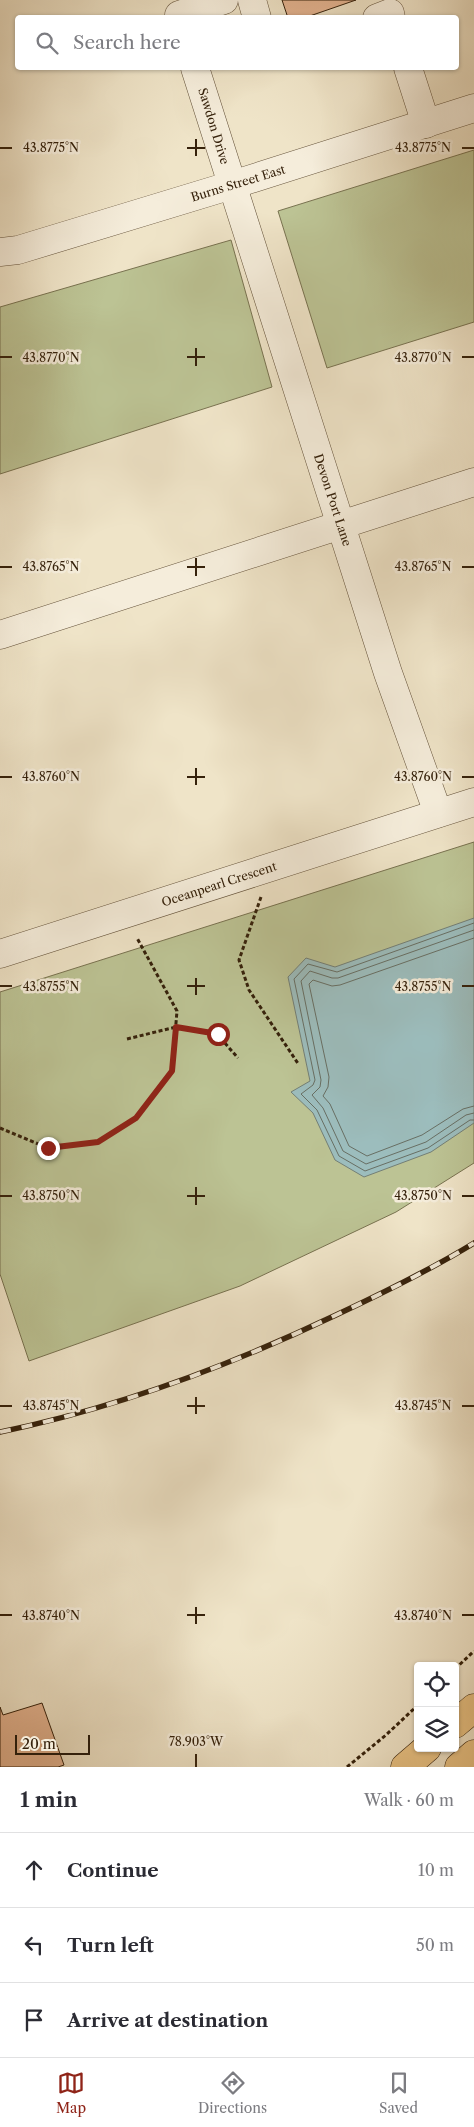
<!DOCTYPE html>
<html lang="en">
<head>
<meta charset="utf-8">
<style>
  :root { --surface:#fff; --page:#f7f7f7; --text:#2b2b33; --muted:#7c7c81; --line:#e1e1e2; --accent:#8f2418 }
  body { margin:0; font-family:"Libre Caslon Text",serif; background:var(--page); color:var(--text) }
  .controls { position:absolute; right:15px; bottom:15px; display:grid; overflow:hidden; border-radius:5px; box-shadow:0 1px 4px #0004 }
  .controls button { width:45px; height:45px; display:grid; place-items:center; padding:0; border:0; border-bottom:1px solid var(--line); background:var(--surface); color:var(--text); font:25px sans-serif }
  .scale { position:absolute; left:15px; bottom:12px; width:75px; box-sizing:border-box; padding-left:5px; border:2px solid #35210b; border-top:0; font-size:14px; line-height:18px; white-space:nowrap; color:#35210b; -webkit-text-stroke:4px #f5eddb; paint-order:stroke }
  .stop { position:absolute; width:15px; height:15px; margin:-11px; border:4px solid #8f2418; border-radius:50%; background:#fff }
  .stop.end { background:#8f2418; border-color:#fff; box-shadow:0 1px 5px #0008 }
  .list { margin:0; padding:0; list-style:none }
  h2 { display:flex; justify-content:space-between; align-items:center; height:65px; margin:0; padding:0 20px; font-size:21px }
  h2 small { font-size:16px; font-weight:400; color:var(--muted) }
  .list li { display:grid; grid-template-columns:32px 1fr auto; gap:15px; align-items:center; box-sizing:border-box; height:75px; padding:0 20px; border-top:1px solid var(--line) }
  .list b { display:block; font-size:19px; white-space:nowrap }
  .list em { font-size:16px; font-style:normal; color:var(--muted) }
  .icon { flex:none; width:28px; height:28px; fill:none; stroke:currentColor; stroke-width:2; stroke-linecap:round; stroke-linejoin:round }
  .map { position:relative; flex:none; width:474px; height:1767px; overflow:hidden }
  .search { position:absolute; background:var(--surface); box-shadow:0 1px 4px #0004; left:15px; right:15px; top:15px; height:55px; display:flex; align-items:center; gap:12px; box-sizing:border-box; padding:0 18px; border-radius:5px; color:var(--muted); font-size:19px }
  .sheet { height:290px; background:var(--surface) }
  nav { display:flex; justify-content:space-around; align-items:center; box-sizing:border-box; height:70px; border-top:1px solid var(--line); background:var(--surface); font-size:14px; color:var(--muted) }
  nav a { display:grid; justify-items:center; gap:2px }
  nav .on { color:var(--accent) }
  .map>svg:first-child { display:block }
</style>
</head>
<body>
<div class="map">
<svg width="474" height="1767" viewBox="0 0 474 1767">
  <rect width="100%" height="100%" fill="#efe4c8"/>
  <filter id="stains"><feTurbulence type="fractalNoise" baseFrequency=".004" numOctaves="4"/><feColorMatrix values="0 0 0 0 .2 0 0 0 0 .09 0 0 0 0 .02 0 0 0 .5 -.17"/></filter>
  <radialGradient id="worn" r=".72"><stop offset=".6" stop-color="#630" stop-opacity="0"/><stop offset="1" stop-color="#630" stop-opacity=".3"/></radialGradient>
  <!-- green -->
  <g fill="#bcc394" stroke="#787250">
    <polygon points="474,150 474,322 327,368 278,211"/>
    <polygon points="231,240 272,387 0,474 0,307"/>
    <polygon points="474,842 474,1163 396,1212 240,1286 29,1361 0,1274 0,992"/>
  </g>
  <!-- water -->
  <polygon fill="#9cbdbd" stroke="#737f76" points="474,918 474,1123 431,1152 364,1177 335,1160 313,1113 291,1092 310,1081 288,977 306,958 335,967"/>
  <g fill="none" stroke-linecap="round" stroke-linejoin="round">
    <!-- shore -->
    <g stroke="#686f64" stroke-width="1">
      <polyline points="474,923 337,972 308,964 294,979 315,1080 313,1085 301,1094 317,1110 339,1156 365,1171 428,1148 470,1120 474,1120"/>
      <polyline points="474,930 338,978 332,978 310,971 301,981 321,1080 320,1087 312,1095 323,1108 343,1151 366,1164 426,1142 466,1115 474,1113"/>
      <polyline points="474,938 340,985 332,986 313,980 309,984 329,1077 328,1087 323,1096 330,1104 349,1146 367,1156 422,1135 463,1109 474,1106"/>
    </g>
  </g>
  <!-- building -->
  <g fill="#e3b390" stroke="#35210b">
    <polygon points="282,0 356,0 304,18 288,18"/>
    <polygon points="42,1703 64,1765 58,1767 0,1767 0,1707 3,1715"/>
  </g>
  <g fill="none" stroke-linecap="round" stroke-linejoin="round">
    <defs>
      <g id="minor">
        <polyline points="252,0 257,18"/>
        <polyline points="179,15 224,0"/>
        <polyline points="377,18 390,13 391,18"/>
        <polyline points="195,68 388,673 438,813"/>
        <polyline points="408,68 426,124"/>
        <polyline points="0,252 18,250 232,185 474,108"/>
        <polyline points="0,635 474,482"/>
        <polyline points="0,954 474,802"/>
      </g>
      <g id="major">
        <polyline points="455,1724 474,1708"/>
        <polyline points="405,1767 427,1748"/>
        <polyline points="459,1767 474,1754"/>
      </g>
    </defs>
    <!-- minor casing -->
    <use href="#minor" stroke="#64523a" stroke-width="29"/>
    <!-- major casing -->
    <use href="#major" stroke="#35210b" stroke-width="29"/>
    <!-- path -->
    <g stroke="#35210b" stroke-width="3" stroke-dasharray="4 2.5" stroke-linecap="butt">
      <polyline points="261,897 239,960 249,990 299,1065"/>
      <polyline points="127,1039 176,1027 217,1034 238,1058"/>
      <polyline points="0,1128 48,1148 98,1142 136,1118 172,1071 177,1011 137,938"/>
      <polyline points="455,1669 474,1651"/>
      <polyline points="347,1767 386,1735 418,1705"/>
    </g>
    <!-- minor -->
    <use href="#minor" stroke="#f5eddb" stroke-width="28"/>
    <!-- major -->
    <use href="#major" stroke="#e8c284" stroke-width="28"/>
    <defs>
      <path id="rail" d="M0,1432C117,1408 229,1366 336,1315C383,1293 430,1270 474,1243"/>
    </defs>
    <!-- rail casing -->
    <use href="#rail" stroke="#35210b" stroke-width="5.5"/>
    <!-- rail -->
    <use href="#rail" stroke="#f5eddb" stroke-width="4" stroke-dasharray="11" stroke-linecap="butt"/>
  </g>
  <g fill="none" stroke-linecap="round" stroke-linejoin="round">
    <!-- route -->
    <polyline stroke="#8f2418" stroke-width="6" points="48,1148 98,1142 136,1118 172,1071 176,1027 218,1034"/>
  </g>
  <!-- ticks -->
  <path fill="none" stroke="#35210b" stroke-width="2" d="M196,139V156M0,148H12M187,148H205M462,148H474M196,348V366M0,357H12M187,357H205M462,357H474M196,558V576M0,567H12M187,567H205M462,567H474M196,768V785M0,777H12M187,777H205M462,777H474M196,978V995M0,986H12M187,986H205M462,986H474M196,1187V1205M0,1196H12M187,1196H205M462,1196H474M196,1397V1414M0,1406H12M187,1406H205M462,1406H474M196,1607V1624M0,1615H12M187,1615H205M462,1615H474M196,1754V1767"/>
  <g text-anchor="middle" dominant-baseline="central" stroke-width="5" stroke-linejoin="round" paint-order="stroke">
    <!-- street labels -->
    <g font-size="12" fill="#35210b" stroke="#f5eddb">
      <text transform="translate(214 126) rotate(73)">Sawdon Drive</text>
      <text transform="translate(238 183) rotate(-17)">Burns Street East</text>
      <text transform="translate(333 500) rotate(72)">Devon Port Lane</text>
      <text transform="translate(219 884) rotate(-18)">Oceanpearl Crescent</text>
    </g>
  </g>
  <g font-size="12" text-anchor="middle" fill="#35210b" stroke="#f5eddb" stroke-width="5" stroke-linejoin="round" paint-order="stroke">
    <text x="51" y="152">43.8775°N</text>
    <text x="423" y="152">43.8775°N</text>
    <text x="51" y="362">43.8770°N</text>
    <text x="423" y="362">43.8770°N</text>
    <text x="51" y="571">43.8765°N</text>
    <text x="423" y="571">43.8765°N</text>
    <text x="51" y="781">43.8760°N</text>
    <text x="423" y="781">43.8760°N</text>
    <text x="51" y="991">43.8755°N</text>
    <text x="423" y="991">43.8755°N</text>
    <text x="51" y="1200">43.8750°N</text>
    <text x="423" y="1200">43.8750°N</text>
    <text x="51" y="1410">43.8745°N</text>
    <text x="423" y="1410">43.8745°N</text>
    <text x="51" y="1620">43.8740°N</text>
    <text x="423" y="1620">43.8740°N</text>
    <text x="196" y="1746">78.903°W</text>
  </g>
  <rect width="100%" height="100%" filter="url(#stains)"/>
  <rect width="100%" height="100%" fill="url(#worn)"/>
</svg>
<div class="controls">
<button><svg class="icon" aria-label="locate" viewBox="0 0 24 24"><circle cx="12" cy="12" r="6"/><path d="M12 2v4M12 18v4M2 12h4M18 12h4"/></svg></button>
<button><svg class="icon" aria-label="layers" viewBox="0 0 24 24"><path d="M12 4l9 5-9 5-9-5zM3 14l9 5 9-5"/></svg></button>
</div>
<div class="scale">20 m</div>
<div class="stop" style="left:218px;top:1034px"></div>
<div class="stop end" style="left:48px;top:1148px"></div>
<div class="search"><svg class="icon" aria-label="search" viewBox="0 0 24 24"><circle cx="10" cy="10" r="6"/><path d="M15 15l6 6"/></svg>Search here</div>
</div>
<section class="sheet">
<h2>1 min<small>Walk · 60 m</small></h2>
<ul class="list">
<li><svg class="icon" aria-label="ahead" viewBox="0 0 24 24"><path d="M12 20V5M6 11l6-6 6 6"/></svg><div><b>Continue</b></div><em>10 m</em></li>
<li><svg class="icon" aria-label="left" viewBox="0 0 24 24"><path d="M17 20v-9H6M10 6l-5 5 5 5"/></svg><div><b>Turn left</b></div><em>50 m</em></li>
<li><svg class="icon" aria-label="arrive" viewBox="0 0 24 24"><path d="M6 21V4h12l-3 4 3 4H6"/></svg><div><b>Arrive at destination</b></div></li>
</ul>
</section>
<nav>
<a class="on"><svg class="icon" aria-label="map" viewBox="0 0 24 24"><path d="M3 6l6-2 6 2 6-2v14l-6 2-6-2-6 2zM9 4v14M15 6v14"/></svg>Map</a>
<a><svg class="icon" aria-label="directions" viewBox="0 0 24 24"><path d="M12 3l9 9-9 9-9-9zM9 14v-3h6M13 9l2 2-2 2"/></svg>Directions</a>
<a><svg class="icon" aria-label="saved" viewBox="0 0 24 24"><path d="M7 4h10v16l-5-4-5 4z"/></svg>Saved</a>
</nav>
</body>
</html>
